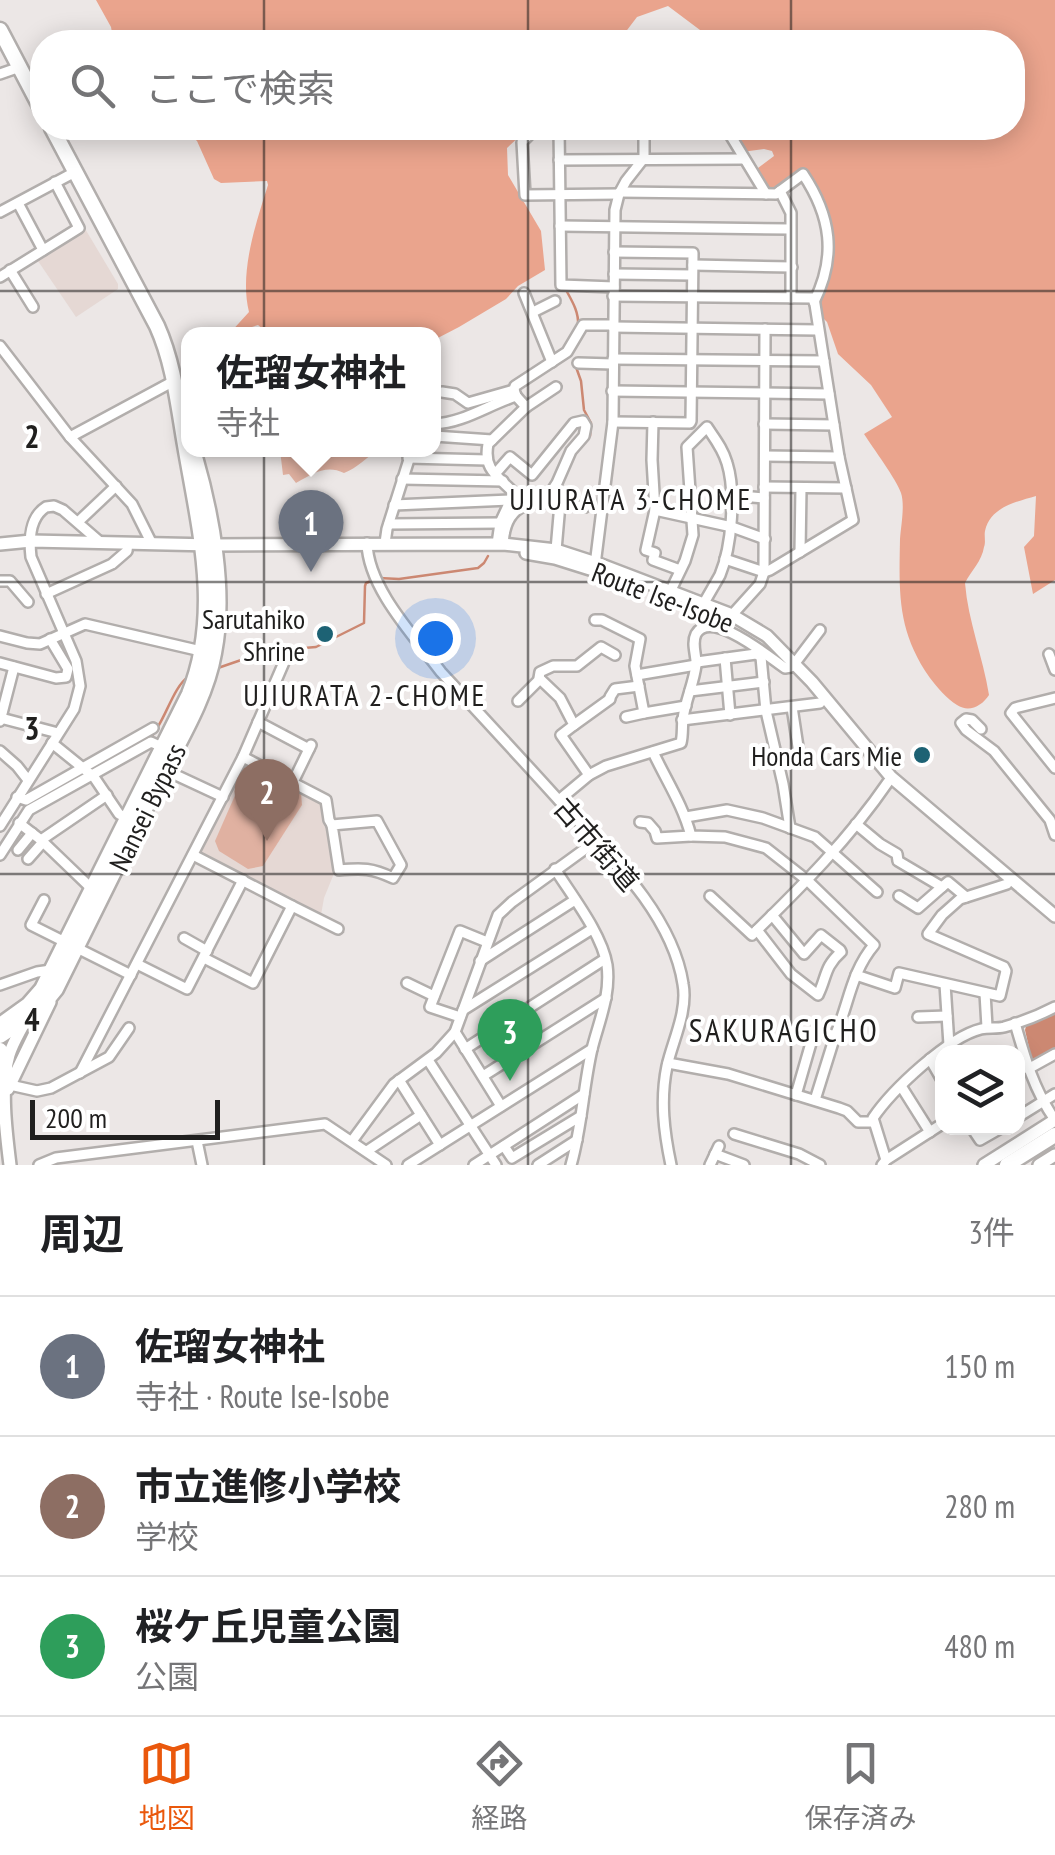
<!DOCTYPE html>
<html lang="ja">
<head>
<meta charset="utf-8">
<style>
  :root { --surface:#fff; --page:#f2f2f2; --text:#202124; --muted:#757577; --line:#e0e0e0; --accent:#ea580c }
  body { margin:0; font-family:"PT Sans Narrow","Noto Sans JP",sans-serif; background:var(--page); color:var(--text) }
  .controls { position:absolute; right:30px; bottom:30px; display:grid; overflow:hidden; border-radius:20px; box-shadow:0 5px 25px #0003 }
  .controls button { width:90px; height:90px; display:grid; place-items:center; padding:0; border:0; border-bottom:2px solid var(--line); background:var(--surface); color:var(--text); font:50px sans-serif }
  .scale { position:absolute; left:30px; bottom:25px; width:190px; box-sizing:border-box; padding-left:10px; border:5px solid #201f1e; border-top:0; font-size:28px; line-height:35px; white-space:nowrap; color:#201f1e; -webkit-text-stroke:8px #fff; paint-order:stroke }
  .you { position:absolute; left:435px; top:638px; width:35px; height:35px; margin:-25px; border:8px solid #fff; border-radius:50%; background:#1a73e8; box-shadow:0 0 0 15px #1a73e833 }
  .badge { display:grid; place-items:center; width:65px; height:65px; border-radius:50%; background:var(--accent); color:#fff; font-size:32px; font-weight:700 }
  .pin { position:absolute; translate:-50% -82px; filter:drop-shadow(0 2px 5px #0008) }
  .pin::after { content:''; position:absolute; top:52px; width:35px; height:30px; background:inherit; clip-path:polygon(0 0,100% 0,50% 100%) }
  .popup { position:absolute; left:181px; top:327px; width:260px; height:130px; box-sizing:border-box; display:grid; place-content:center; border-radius:20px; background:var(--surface); filter:drop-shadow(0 2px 8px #0005); font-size:32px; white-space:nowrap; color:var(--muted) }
  .popup b { font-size:38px; color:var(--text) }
  .popup::after { content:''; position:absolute; left:50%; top:100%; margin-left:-20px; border:20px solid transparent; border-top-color:var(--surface) }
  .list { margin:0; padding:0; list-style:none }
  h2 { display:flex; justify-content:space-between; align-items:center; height:130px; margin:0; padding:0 40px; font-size:42px }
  h2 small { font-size:32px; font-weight:400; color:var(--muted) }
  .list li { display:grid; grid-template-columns:65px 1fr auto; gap:30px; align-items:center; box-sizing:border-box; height:140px; padding:0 40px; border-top:2px solid var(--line) }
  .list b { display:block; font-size:38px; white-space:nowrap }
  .list p { margin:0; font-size:32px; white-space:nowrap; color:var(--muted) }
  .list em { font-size:32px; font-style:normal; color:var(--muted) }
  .icon { flex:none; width:55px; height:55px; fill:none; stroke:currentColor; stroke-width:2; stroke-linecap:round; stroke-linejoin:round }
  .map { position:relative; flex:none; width:1055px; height:1165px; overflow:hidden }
  .search { position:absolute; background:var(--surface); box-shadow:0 5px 25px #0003; left:30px; right:30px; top:30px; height:110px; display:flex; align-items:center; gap:25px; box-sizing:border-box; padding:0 35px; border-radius:40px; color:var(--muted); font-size:38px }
  .sheet { height:550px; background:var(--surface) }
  nav { display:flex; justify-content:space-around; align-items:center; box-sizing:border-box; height:140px; border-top:2px solid var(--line); background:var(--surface); font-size:28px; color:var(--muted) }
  nav a { display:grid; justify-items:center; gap:5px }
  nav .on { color:var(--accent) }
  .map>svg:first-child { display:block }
</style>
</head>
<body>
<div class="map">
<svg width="1055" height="1165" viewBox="0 0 1055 1165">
  <rect width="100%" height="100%" fill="#ece7e6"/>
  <!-- built -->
  <g fill="#e5d8d4">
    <polygon points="84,227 118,284 118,289 76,317 36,258"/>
    <polygon points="247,762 323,801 335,871 324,898 321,915 200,856 198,852 243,763"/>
  </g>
  <!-- green -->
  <g fill="#e0b1a1">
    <path d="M280,450H379C366,457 358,468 344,473C326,464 312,474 296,483L289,474L283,475Z"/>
    <polygon points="247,768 301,793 302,805 263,866 248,869 219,851 215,841"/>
  </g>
  <!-- forest -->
  <g fill="#eaa48d">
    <path d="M96,0H1055V580L1033,594L1024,547L1034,536L1036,496C1016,502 990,507 985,531C984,536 986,542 984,547C982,561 971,571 965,583C968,621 983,657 989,695C982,706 969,713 957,705C947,699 937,687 930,678C897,631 899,593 900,539C901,526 905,505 901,493C896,479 873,448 864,434L892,417L871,385L838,354L827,322L820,315L818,301L831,250L803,171L775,191H767L754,171L774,156L772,151L764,149L742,152L728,128H1012V42H716L668,6L637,17L618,42H111L113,38L111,27Z"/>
    <path d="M153,128H526L522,134L507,148L508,175L541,231L545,270L518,286L506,299L459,327L434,340V334H283L264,330L258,325L252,327L247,334H229L249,312C239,272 256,223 268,185L267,181L221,183L214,179L197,141L190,135Z"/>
  </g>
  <!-- water -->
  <polygon fill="#cc8872" points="1055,1010 1055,1052 1030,1065 1027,1057 1031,1056 1025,1030 1027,1023"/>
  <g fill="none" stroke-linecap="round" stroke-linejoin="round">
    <!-- stream -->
    <g stroke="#cc8872" stroke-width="2.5">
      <path d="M566,290C572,301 579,312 578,325"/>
      <polyline points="576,367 581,381 584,410 591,423 590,436 577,451"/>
      <polyline points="541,498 555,478"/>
      <polyline points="215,669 267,651 316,647 364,623 365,586 366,583 379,578 399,579 478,568 484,563 488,556"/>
      <path d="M151,737C165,721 173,687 188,677"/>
      <polyline points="0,847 25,807 83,775"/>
    </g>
    <defs>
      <g id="minor">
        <polyline points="0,74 20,67"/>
        <polyline points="536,128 522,142 525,195 619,194"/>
        <polyline points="559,128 561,285 614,287"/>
        <polyline points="726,128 766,194"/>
        <polyline points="559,160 743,159"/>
        <path d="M780,191L803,174C831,216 837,256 814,302"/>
        <polyline points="620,192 776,194 780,191 791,213 791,298"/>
        <polyline points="18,203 43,250"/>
        <polyline points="0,212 75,172"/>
        <polyline points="560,226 790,229"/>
        <polyline points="693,265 792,267"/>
        <polyline points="10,270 33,307"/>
        <polyline points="614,274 692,275"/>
        <polyline points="0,277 79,228 55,182"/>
        <polyline points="524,293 552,362"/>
        <polyline points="613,296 814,298 839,457 853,520 770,570 764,572 725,559"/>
        <polyline points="533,312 555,301"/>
        <polyline points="613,327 818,330"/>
        <polyline points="0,346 70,437 132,504 152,544"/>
        <polyline points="613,359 824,361"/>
        <polyline points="578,363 613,364"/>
        <polyline points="612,391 829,394"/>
        <polyline points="442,392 455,394 468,403 514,390"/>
        <polyline points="516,396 514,390 515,386 567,352 583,325 613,325"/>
        <polyline points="526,407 556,387"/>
        <polyline points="613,422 690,423 691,421 693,253 614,252"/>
        <polyline points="653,422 652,460 655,510 646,550 655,553 653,560 680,570"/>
        <path d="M434,424C463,423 488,405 516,396"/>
        <polyline points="764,424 834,425"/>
        <polyline points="434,436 492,440"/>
        <polyline points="70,437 174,381"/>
        <polyline points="765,456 839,457"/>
        <polyline points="408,458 487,460"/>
        <polyline points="495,474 510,457 532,475 574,423 583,421 586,426 584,436 571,451 557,483 544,503"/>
        <polyline points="402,479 503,481"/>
        <polyline points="764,487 846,488"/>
        <polyline points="730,495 764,498"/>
        <polyline points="394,505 512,500"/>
        <polyline points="655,510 732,527 765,539"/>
        <polyline points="78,522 116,486"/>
        <polyline points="389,524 500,523"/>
        <path d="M367,543C368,588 414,636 441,672C479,713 517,754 555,796C602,848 672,911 683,984C688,1011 673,1040 667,1066C660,1100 664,1132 671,1165"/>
        <polyline points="385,543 387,529 412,450"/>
        <path d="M497,544L500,523L514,493C498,476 483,470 488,444L526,407L516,396"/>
        <path d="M503,544C506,491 546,503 585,507"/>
        <polyline points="556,550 560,504"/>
        <polyline points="800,552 801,488"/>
        <polyline points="595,565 613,422 615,210 619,194 626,181 644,158 644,128"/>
        <polyline points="0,581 10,581 28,602"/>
        <path d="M671,590L685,561L693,535L687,447L707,427C715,439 723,449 727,463C736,492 732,546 720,575C715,584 709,594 704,603"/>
        <polyline points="46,594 112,564 127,551 128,543"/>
        <polyline points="732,615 760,584 764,572 765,329"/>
        <polyline points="595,620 602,620 640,639 635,666 644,713 686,706"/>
        <polyline points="0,636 27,643 40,644 85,624 201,651"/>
        <polyline points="1049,654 1055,670"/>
        <polyline points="725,658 730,715"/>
        <polyline points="697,662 756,654 761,657 766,711 783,784 790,828"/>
        <polyline points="0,663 56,678 66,677 68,669 50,639"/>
        <polyline points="795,663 820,630"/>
        <polyline points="637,675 696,665"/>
        <polyline points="690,691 764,682"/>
        <polyline points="610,697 615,689 639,686"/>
        <polyline points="1055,698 1015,708 1011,713 1055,768"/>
        <polyline points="518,701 540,679"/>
        <polyline points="792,707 800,760"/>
        <polyline points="626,717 644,713"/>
        <polyline points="1,718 58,733"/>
        <polyline points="682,720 820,703"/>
        <polyline points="0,721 14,667"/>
        <polyline points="258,722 309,749"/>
        <polyline points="574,725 610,699"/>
        <polyline points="981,729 972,720 966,719 961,723 966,730 994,751 1050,820 1055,835"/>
        <polyline points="52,743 94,777 119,814 127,818"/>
        <polyline points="0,751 17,766 28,780"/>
        <path d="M653,752C666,780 683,805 691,836L725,837L766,848L808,881L874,945C851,972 849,1004 835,1036L819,1031L811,1043L796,1095"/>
        <polyline points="243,757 326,800 329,820 332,825"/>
        <polyline points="165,770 223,797"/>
        <polyline points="589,775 561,735 574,725 560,698 539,678 540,672 553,666 577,666 601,647 615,655"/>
        <polyline points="293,782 311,745"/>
        <polyline points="17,797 26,800 153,728"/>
        <path d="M559,800L589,775L606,766L681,743C683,735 682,727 683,719C685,701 694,683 696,665C697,656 691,644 696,634C711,608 770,658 785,668L791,667"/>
        <polyline points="686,817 727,810 763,818 815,837 877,892"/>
        <path d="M377,821L401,865L393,878C372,868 363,868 339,870L332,825Z"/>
        <polyline points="640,822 648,823 655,831 657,838 691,836"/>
        <polyline points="19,823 41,840"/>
        <polyline points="856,824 880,844 897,854 898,861 942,887 948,882 966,897"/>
        <path d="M0,826L74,709L80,686L76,661L31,557C29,540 30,517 46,507L54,506L63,510L100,542"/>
        <polyline points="18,850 32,833"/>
        <polyline points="0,855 29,810 151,742 162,747"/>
        <polyline points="193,855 292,906 253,983 204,958"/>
        <polyline points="28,859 43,842"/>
        <path d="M555,869C572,896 602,934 607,965C611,995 599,1021 592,1049C583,1088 582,1127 571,1165"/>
        <polyline points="92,889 41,840 107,795"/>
        <path d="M710,896L752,935C801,887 849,839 888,782"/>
        <polyline points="899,896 918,908 942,887"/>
        <polyline points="44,900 31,925 131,975"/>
        <polyline points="292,906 338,929"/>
        <path d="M757,930L791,974L818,995C827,977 824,967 841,952L840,950L821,935L804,954L772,915"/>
        <polyline points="184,938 207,951"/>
        <polyline points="480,961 575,900"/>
        <polyline points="137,964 187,989 243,880"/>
        <polyline points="856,975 895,988 899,973 1000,996 1006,971 1004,967 928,934 942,915 960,899 1007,884"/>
        <polyline points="407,983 434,996"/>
        <polyline points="945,984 949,1045"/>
        <polyline points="0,985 37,972 51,970"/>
        <polyline points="985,993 987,1027"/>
        <polyline points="463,1010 592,929"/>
        <polyline points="460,1017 430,1007 460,931 487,942"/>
        <polyline points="918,1017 947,1016"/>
        <path d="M1015,1023C1025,1058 1034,1090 1055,1120"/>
        <polyline points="455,1032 501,1106"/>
        <polyline points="465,1049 605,959"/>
        <polyline points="930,1059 942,1080"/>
        <polyline points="428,1060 496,1165"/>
        <polyline points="668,1063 728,1074 839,1108 847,1111 858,1122 873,1122"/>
        <polyline points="1028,1069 1055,1054"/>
        <polyline points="80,1073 243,757 288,653"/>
        <polyline points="483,1076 606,998"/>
        <polyline points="399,1080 440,1145"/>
        <polyline points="10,1085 37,1091 51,1088 109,1057 129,1028"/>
        <polyline points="901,1086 930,1132"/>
        <polyline points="815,1100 835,1036"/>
        <polyline points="1018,1117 1055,1094"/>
        <polyline points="972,1128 980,1140 1001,1128"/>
        <polyline points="734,1134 799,1154 820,1165"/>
        <polyline points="197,1141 202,1165"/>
        <polyline points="352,1141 394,1084 436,1053 455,1032 498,915 512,902 596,841"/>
        <polyline points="504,1146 512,1158 581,1116"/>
        <polyline points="367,1151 421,1115"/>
        <polyline points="715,1154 744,1165"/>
        <path d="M886,1160L873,1118C892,1090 948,1037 981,1029C989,1027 996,1029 1004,1027C1022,1022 1038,1016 1055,1007"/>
        <polyline points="39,1165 56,1158 325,1124 386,1165"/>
        <polyline points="408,1165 592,1049"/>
        <polyline points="474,1165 584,1094"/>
        <polyline points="538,1165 577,1140"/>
        <polyline points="710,1165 719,1146"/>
        <polyline points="882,1165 886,1160 942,1124"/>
      </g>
      <g id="major">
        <polyline points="0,544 31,541 212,545 503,544 556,550 596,563 732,615 767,636 812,682 891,777 1055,916"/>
        <polyline points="526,553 555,558 590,569"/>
        <polyline points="8,1089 50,1002"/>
        <path d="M10,1165C6,1133 0,1086 9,1055C13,1042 21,1030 26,1019"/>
        <polyline points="984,1165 1055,1120"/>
        <polyline points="1039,1165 1055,1155"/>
      </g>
      <g id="highway">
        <polyline points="0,30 42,110"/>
        <path d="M0,1025L28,1005L42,989L189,694C222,613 199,528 185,445C178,405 174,364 157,326L52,128"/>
        <path d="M0,1036L38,1011L56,989C90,921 124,853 157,785C178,743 206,699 214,653C226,592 212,516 195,457"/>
        <polyline points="0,1050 6,1072"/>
        <polyline points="1007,1165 1055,1135"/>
      </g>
    </defs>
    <!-- minor casing -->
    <use href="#minor" stroke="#b2aeac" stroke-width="14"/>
    <!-- major casing -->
    <use href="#major" stroke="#b2aeac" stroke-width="16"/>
    <!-- highway casing -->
    <use href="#highway" stroke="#b2aeac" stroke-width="19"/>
    <!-- minor -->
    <use href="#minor" stroke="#fff" stroke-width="9"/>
    <!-- major -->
    <use href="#major" stroke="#fff" stroke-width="11"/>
    <!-- highway -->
    <use href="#highway" stroke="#fff" stroke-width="14"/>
  </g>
  <!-- grid -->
  <path fill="none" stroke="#201f1e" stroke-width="2.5" stroke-opacity="0.55" d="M264,0V42M528,0V42M791,0V42M264,128V1165M528,128V1165M791,128V1165M0,291H1055M0,582H1055M0,874H1055"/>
  <!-- markers -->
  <g fill="#1d6274" stroke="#fff" stroke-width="4">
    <circle cx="325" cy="634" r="10"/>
    <circle cx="922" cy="755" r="10"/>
  </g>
  <g text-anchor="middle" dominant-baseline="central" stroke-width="8" stroke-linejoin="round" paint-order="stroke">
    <!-- street labels -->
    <g font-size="28" fill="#201f1e" stroke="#fff">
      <text transform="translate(663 597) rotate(21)">Route Ise-Isobe</text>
      <text transform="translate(147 807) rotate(-64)">Nansei Bypass</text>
      <text transform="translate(597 844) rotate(49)">古市街道</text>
    </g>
    <!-- poi labels -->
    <g font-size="28" fill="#201f1e" stroke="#fff" text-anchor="end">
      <text x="305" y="618">Sarutahiko<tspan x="305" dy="32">Shrine</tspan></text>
      <text x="902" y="755">Honda Cars Mie</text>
    </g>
    <!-- neighbourhood labels -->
    <g font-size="30" letter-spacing="2.5" fill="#201f1e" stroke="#fff">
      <text x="631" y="498">UJIURATA 3-CHOME</text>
      <text x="365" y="694">UJIURATA 2-CHOME</text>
    </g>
    <!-- quarter labels -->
    <g font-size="32" letter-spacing="2.5" fill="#201f1e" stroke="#fff">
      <text x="784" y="1030">SAKURAGICHO</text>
    </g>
  </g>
  <g font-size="32" text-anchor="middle" font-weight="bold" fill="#201f1e" stroke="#fff" stroke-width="8" stroke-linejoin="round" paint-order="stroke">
    <text x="32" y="448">2</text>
    <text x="32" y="740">3</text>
    <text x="32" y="1031">4</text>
  </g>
</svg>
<div class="controls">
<button><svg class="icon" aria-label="layers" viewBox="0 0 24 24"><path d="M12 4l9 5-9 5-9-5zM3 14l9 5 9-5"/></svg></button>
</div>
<div class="scale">200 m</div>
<div class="you"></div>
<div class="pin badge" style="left:311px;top:572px;background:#6b7280">1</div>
<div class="popup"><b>佐瑠女神社</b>寺社</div>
<div class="pin badge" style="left:267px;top:841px;background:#8d6e63">2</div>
<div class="pin badge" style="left:510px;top:1081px;background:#2e9e5b">3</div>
<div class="search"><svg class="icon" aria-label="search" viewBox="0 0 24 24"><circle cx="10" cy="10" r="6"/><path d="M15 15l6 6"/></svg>ここで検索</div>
</div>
<section class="sheet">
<h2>周辺<small>3件</small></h2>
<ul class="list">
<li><span class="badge" style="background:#6b7280">1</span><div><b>佐瑠女神社</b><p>寺社 · Route Ise-Isobe</p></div><em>150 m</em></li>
<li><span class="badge" style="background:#8d6e63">2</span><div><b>市立進修小学校</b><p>学校</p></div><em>280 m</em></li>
<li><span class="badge" style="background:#2e9e5b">3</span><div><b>桜ケ丘児童公園</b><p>公園</p></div><em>480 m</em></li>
</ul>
</section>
<nav>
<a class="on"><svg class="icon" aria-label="map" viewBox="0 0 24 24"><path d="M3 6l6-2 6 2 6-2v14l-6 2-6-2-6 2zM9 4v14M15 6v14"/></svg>地図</a>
<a><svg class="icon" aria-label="directions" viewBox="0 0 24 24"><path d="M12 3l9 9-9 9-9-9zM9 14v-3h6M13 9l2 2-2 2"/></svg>経路</a>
<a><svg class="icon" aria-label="saved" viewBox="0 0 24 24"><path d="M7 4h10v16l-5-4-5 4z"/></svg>保存済み</a>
</nav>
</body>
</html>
